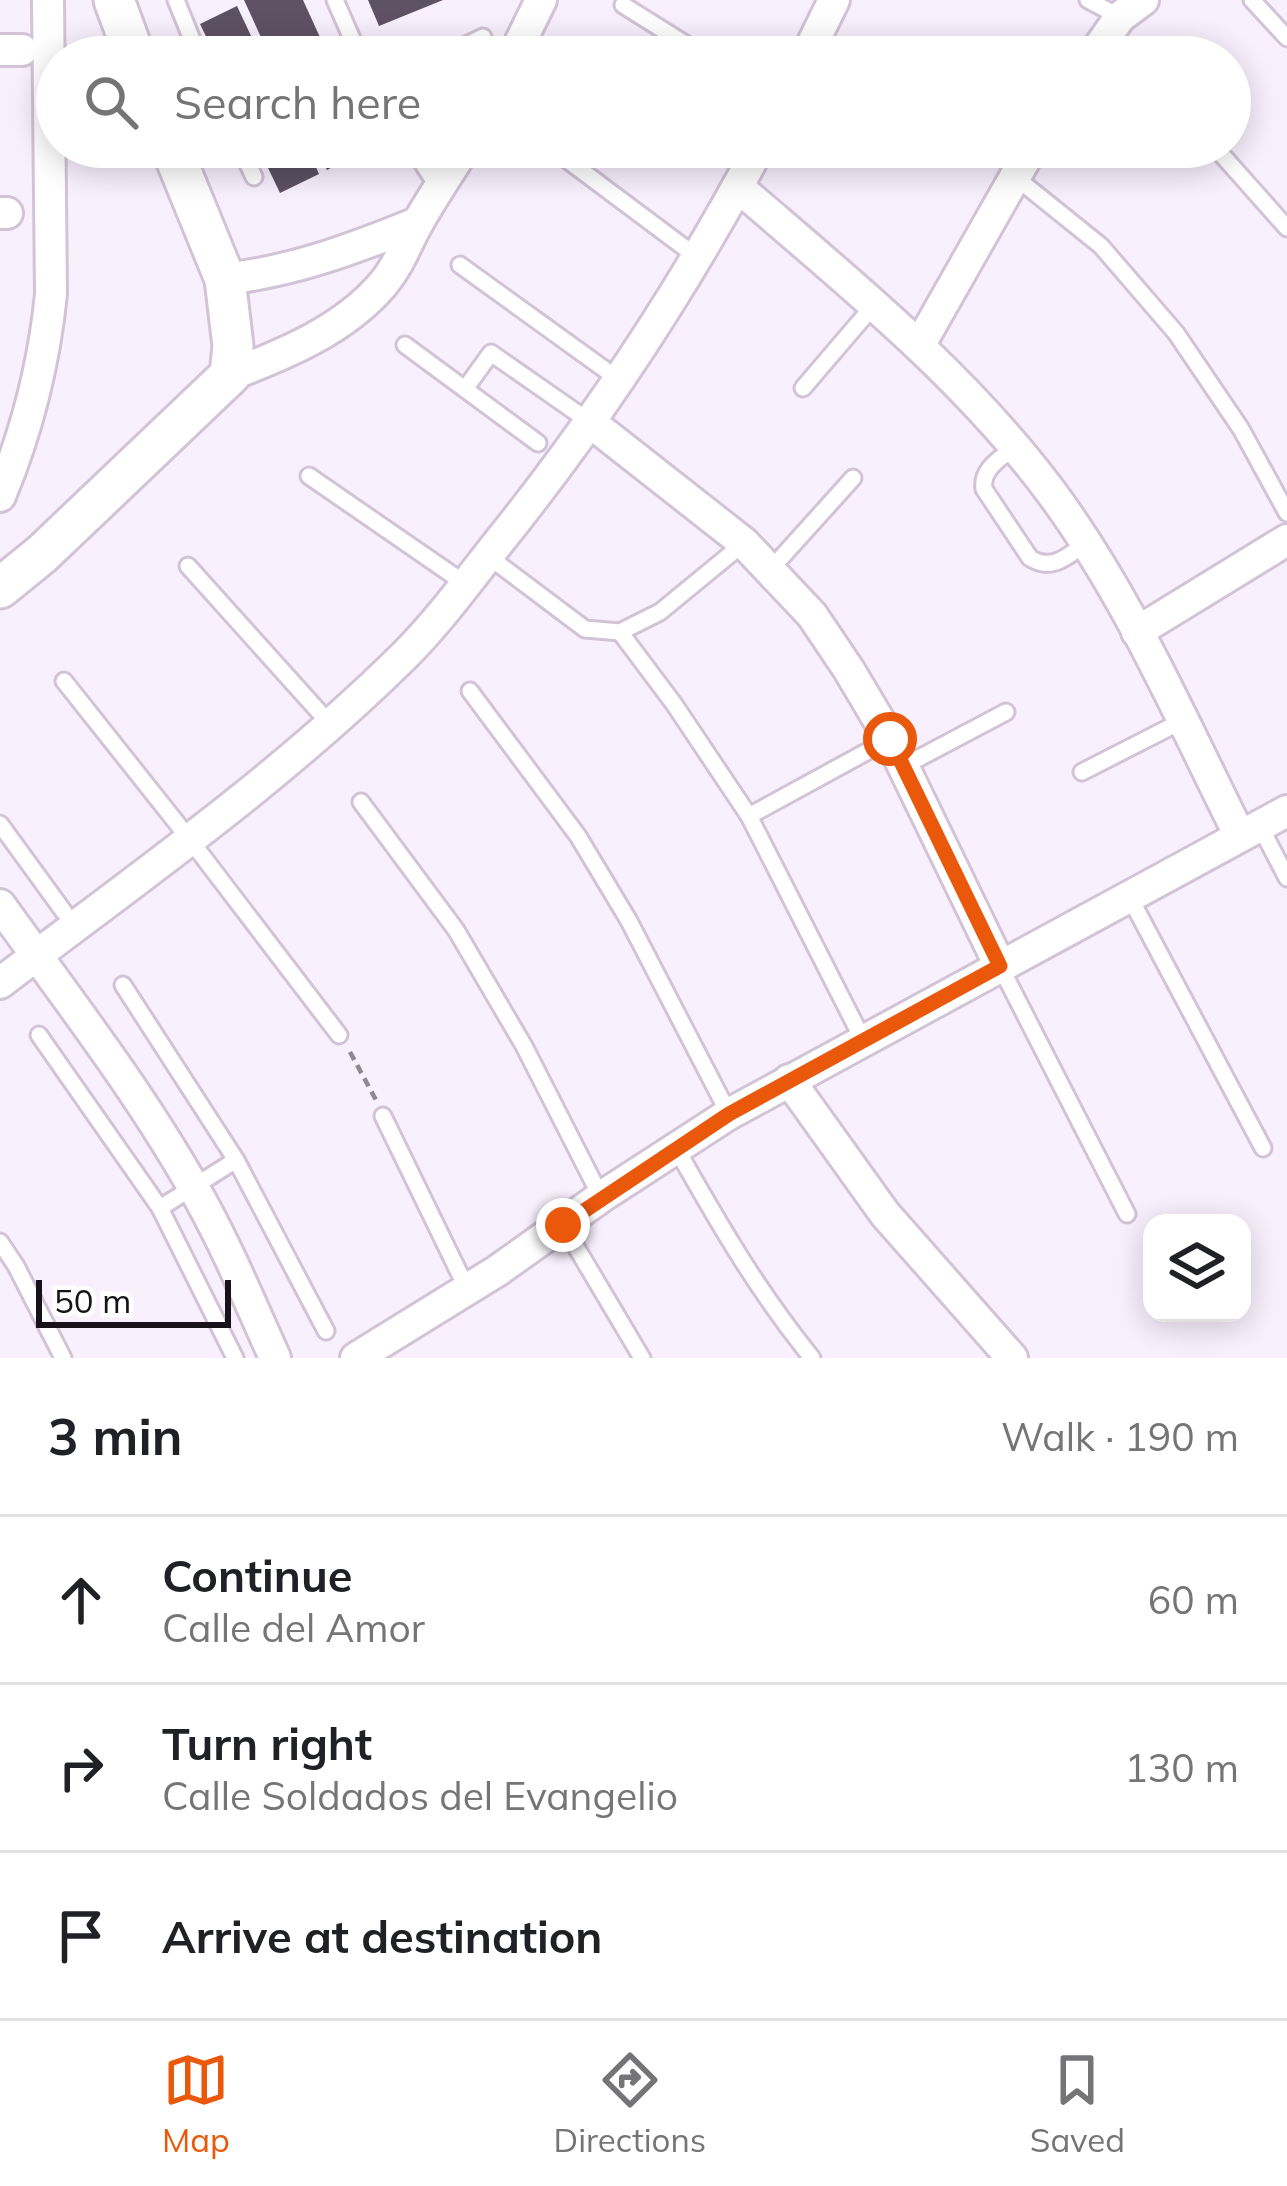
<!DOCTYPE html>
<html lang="en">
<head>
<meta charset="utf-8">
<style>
  :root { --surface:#fff; --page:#f2f2f2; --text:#202124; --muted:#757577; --line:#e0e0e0; --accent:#ea580c }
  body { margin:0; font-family:Mulish,sans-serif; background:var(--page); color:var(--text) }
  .controls { position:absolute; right:36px; bottom:36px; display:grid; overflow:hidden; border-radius:24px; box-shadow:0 6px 30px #0003 }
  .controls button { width:108px; height:108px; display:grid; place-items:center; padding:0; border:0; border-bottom:3px solid var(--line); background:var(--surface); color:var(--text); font:60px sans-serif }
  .scale { position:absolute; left:36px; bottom:30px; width:195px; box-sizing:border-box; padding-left:12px; border:6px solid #171219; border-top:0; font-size:33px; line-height:42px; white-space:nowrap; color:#171219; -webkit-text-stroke:9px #fff; paint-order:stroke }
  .stop { position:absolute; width:36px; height:36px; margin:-27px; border:9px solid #ea580c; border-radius:50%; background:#fff }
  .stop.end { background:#ea580c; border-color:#fff; box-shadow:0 3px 12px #0008 }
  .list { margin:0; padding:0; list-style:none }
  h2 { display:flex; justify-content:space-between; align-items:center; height:156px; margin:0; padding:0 48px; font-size:51px }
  h2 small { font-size:39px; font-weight:400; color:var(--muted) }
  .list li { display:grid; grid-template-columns:78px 1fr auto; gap:36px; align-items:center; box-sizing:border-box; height:168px; padding:0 48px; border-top:3px solid var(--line) }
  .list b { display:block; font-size:45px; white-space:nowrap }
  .list p { margin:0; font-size:39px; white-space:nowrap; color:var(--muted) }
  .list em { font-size:39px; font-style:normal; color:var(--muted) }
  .icon { flex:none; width:66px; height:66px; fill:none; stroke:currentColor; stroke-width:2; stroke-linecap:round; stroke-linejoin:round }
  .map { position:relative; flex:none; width:1287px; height:1358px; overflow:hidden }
  .search { position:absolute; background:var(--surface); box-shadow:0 6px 30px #0003; left:36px; right:36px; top:36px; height:132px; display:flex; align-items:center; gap:30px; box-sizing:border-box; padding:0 42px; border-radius:66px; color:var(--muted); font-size:45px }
  .sheet { height:660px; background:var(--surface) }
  nav { display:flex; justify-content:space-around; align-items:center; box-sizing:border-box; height:168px; border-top:3px solid var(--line); background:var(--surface); font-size:33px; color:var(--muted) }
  nav a { display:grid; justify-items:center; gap:6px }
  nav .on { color:var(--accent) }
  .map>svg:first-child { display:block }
</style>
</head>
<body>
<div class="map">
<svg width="1287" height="1358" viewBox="0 0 1287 1358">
  <rect width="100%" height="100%" fill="#f9f0fd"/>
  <!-- building -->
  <g fill="#5e5163">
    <polygon points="244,0 303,0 329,57 270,57"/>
    <polygon points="368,0 443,0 379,26"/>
    <polygon points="237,6 261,57 216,57 200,24"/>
    <polygon points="258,147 307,147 319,174 280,193"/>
    <polygon points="316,147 371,147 327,170"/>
  </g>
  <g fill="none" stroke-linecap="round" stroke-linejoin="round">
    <defs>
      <g id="lane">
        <polyline points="176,0 199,57"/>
        <polyline points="335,0 360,57"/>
        <polyline points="1088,0 1120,17"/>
        <polyline points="1252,0 1287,38"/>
        <polyline points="623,5 706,57"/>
        <polyline points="814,41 846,57"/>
        <polyline points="442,57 483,37"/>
        <polyline points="240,147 254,177"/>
        <polyline points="412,147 439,189"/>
        <polyline points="550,147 697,257"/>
        <polyline points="1215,147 1287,228"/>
        <polyline points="1014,176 1101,246 1176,333 1241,429 1287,513"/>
        <polyline points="460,265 618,379"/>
        <polyline points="405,345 538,443"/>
        <polyline points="803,388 874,305"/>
        <polyline points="465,389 491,353 590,422"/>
        <path d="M1014,447C1000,459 981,469 984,489L1030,558C1052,572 1068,556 1086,543"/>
        <polyline points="309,476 467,585"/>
        <polyline points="488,556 585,629 620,632 660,612 744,543"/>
        <polyline points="188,566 330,724"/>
        <polyline points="771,569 853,478"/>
        <polyline points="620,632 674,704 749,816 863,1040"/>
        <polyline points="64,681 191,841 339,1035"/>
        <polyline points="470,691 578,836 629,921 729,1114"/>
        <polyline points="904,766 1006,712"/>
        <polyline points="1082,772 1182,721"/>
        <polyline points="361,802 456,930 524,1046 601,1197"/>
        <polyline points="749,816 890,739"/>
        <polyline points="0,824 64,912"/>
        <polyline points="1260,826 1287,878"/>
        <polyline points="1129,896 1263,1148"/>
        <polyline points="1000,966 1127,1214"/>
        <polyline points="123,985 236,1160 326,1331"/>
        <polyline points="39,1035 160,1208 235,1358"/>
        <polyline points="383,1116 467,1289"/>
        <path d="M676,1148C719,1224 757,1290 812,1358"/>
        <polyline points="160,1208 236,1160"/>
        <polyline points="563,1225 642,1358"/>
        <polyline points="0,1242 16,1266 63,1358"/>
      </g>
      <g id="street">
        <polyline points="0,50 22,50"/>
        <polyline points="513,57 541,0"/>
        <polyline points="806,57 834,0"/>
        <polyline points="1092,57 1120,17 1143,0"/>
        <path d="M738,187C848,282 964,375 1051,492C1129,597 1182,721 1240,836"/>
        <polyline points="0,213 7,213"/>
        <path d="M225,279C294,271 353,249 417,223"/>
        <polyline points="919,346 1032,147"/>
        <path d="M230,375C285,354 344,330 383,284C400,264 407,241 420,219C434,195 450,171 465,147"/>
        <polyline points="590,422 744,543 812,615 849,670 890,739 1000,966"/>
        <path d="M0,496C27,431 44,364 51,294L48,0"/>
        <polyline points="1137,632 1287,540"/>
        <path d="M0,905C66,997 136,1087 192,1185C224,1240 249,1300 275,1358"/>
        <path d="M0,983C138,878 281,778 405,655C439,621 468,581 498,543C597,420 685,286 759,147"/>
        <polyline points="789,1080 885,1214 1012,1358"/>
        <polyline points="356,1358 497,1271 601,1197 729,1114 1287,811"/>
      </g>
      <g id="secondary">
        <polyline points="114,0 135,57"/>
        <polyline points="0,588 42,554 230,375 233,346 225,279 171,147"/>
      </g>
    </defs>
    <!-- lane casing -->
    <use href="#lane" stroke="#d2c3d7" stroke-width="21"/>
    <!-- street casing -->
    <use href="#street" stroke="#d2c3d7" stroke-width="36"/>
    <!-- secondary casing -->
    <use href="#secondary" stroke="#d2c3d7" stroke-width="45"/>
    <!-- path -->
    <polyline stroke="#8f8792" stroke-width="4.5" stroke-dasharray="9 6" stroke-linecap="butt" points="350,1052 376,1100"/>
    <!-- lane -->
    <use href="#lane" stroke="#fff" stroke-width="15"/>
    <!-- street -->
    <use href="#street" stroke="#fff" stroke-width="30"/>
    <!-- secondary -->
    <use href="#secondary" stroke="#fff" stroke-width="39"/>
  </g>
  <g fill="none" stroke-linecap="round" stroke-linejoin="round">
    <!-- route -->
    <polyline stroke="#ea580c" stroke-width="15" points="563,1225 729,1114 1000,966 890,739"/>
  </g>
</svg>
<div class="controls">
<button><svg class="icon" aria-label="layers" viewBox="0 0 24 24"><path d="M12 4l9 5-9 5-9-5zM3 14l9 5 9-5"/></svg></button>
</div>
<div class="scale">50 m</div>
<div class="stop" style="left:890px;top:739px"></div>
<div class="stop end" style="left:563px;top:1225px"></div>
<div class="search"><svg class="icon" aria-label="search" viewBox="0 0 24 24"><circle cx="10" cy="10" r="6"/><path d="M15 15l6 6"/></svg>Search here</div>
</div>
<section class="sheet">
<h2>3 min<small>Walk · 190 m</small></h2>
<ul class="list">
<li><svg class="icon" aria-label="ahead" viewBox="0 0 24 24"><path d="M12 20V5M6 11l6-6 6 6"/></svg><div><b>Continue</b><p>Calle del Amor</p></div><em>60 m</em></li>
<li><svg class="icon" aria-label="right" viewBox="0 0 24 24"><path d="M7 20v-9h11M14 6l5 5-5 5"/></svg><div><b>Turn right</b><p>Calle Soldados del Evangelio</p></div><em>130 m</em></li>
<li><svg class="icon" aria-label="arrive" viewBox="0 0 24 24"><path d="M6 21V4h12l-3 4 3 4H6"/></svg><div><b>Arrive at destination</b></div></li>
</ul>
</section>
<nav>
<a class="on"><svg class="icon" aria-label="map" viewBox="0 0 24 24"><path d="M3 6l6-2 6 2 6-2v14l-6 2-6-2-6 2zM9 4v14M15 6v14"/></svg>Map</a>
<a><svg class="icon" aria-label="directions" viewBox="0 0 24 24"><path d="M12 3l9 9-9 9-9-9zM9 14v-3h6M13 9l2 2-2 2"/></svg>Directions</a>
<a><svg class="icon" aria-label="saved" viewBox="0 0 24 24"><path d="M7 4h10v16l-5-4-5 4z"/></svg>Saved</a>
</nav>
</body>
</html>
